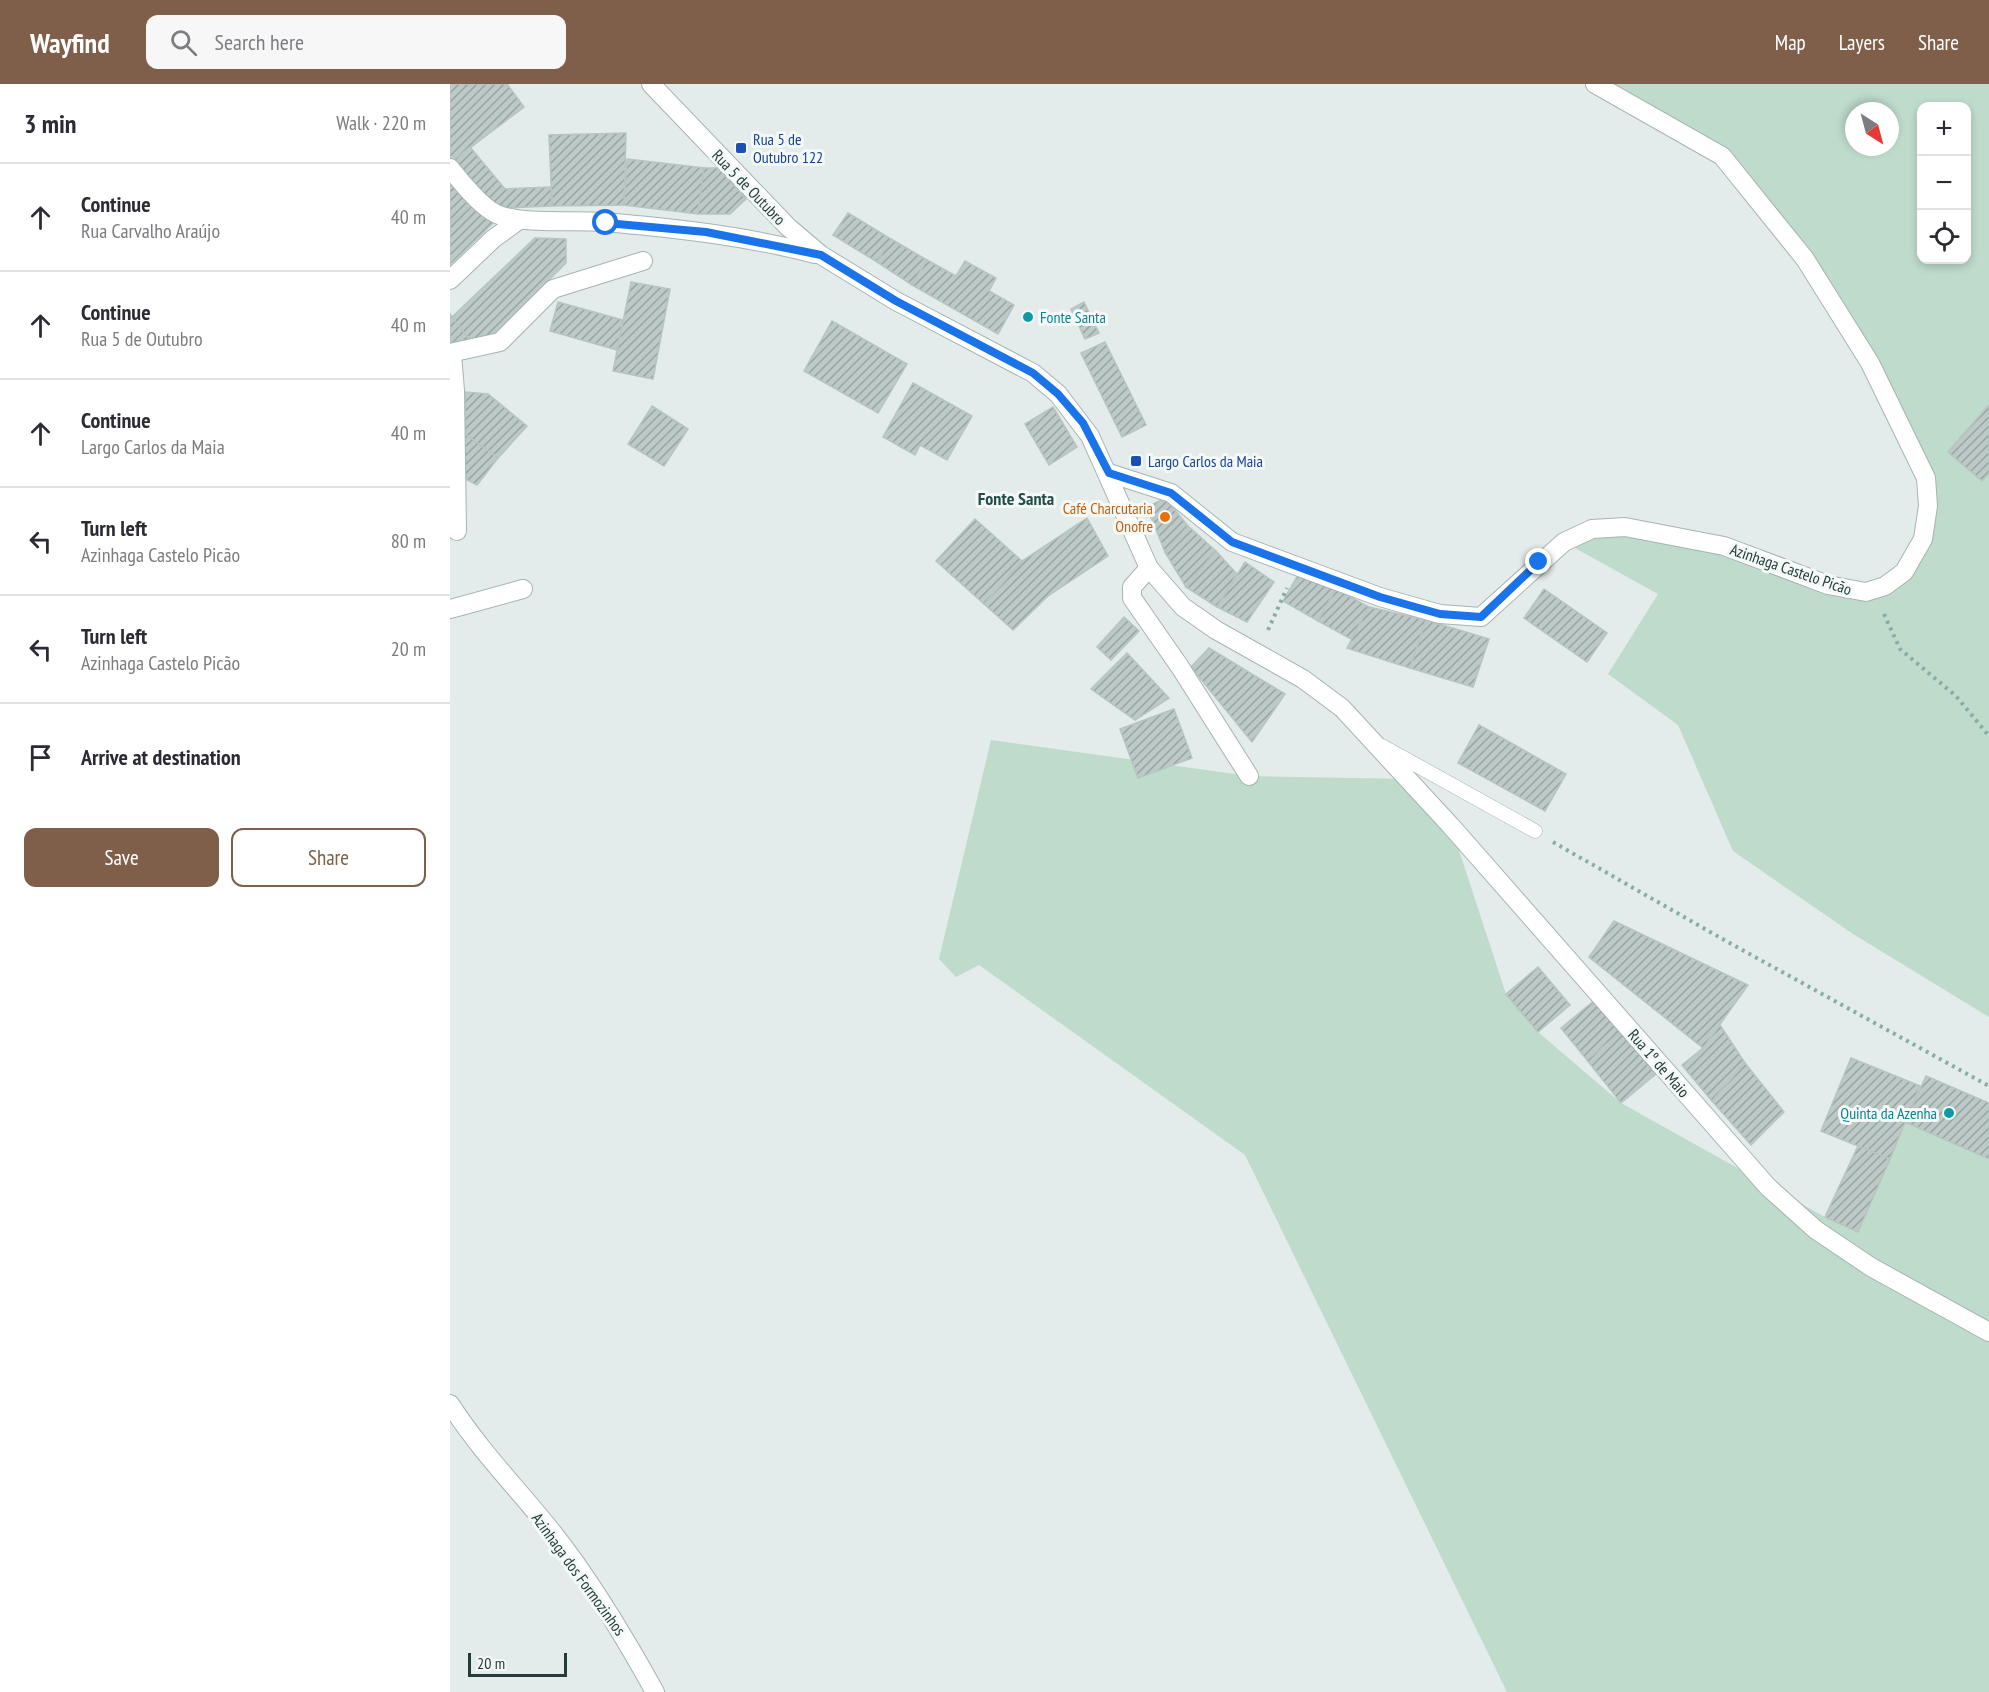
<!DOCTYPE html>
<html lang="en">
<head>
<meta charset="utf-8">
<style>
  :root { --surface:#fff; --page:#f7f7f7; --text:#2b2b33; --muted:#7c7c81; --line:#e1e1e2; --accent:#7f5f4a }
  body { margin:0; font-family:"PT Sans Narrow",sans-serif; background:var(--page); color:var(--text) }
  .controls { position:absolute; right:18px; top:18px; display:grid; overflow:hidden; border-radius:12px; box-shadow:0 3px 9px #0003 }
  .controls button { width:54px; height:54px; display:grid; place-items:center; padding:0; border:0; border-bottom:2px solid var(--line); background:var(--surface); color:var(--text); font:30px sans-serif }
  .compass { position:absolute; left:1395px; top:18px; width:54px; height:54px; border-radius:50%; background:var(--surface); box-shadow:0 3px 9px #0003; rotate:144deg }
  .scale { position:absolute; left:18px; bottom:15px; width:99px; box-sizing:border-box; padding-left:6px; border:3px solid #243c3a; border-top:0; font-size:16px; line-height:21px; white-space:nowrap; color:#243c3a; -webkit-text-stroke:4px #f4f9f7; paint-order:stroke }
  .stop { position:absolute; width:18px; height:18px; margin:-14px; border:4px solid #1a73e8; border-radius:50%; background:#fff }
  .stop.end { background:#1a73e8; border-color:#fff; box-shadow:0 2px 6px #0008 }
  .list { margin:0; padding:0; list-style:none }
  h2 { display:flex; justify-content:space-between; align-items:center; height:78px; margin:0; padding:0 24px; font-size:26px }
  h2 small { font-size:20px; font-weight:400; color:var(--muted) }
  .list li { display:grid; grid-template-columns:39px 1fr auto; gap:18px; align-items:center; box-sizing:border-box; height:108px; padding:0 24px; border-top:2px solid var(--line) }
  .list b { display:block; font-size:22px; white-space:nowrap }
  .list p { margin:0; font-size:20px; white-space:nowrap; color:var(--muted) }
  .list em { font-size:20px; font-style:normal; color:var(--muted) }
  .actions { display:flex; gap:12px; padding:18px 24px }
  .actions a { flex:1; padding:14px 0; border:2px solid var(--accent); border-radius:12px; text-align:center; font-size:21px; color:var(--accent) }
  .actions .main { background:var(--accent); color:#fff }
  .icon { flex:none; width:33px; height:33px; fill:none; stroke:currentColor; stroke-width:2; stroke-linecap:round; stroke-linejoin:round }
  .map { position:relative; flex:none; width:1539px; height:1608px; overflow:hidden }
  header { display:flex; align-items:center; gap:36px; box-sizing:border-box; height:84px; padding:0 30px; background:var(--accent); color:#fff }
  header strong { font-size:28px }
  nav { display:flex; gap:33px; margin-inline-start:auto; font-size:21px }
  .search { width:420px; height:54px; background:var(--page); display:flex; align-items:center; gap:15px; box-sizing:border-box; padding:0 21px; border-radius:12px; color:var(--muted); font-size:22px }
  main { display:flex }
  aside { flex:1; background:var(--surface) }
  .map>svg:first-child { display:block }
</style>
</head>
<body>
<header>
<strong>Wayfind</strong>
<div class="search"><svg class="icon" aria-label="search" viewBox="0 0 24 24"><circle cx="10" cy="10" r="6"/><path d="M15 15l6 6"/></svg>Search here</div>
<nav><a>Map</a><a>Layers</a><a>Share</a></nav>
</header>
<main>
<aside>
<h2>3 min<small>Walk · 220 m</small></h2>
<ul class="list">
<li><svg class="icon" aria-label="ahead" viewBox="0 0 24 24"><path d="M12 20V5M6 11l6-6 6 6"/></svg><div><b>Continue</b><p>Rua Carvalho Araújo</p></div><em>40 m</em></li>
<li><svg class="icon" aria-label="ahead" viewBox="0 0 24 24"><path d="M12 20V5M6 11l6-6 6 6"/></svg><div><b>Continue</b><p>Rua 5 de Outubro</p></div><em>40 m</em></li>
<li><svg class="icon" aria-label="ahead" viewBox="0 0 24 24"><path d="M12 20V5M6 11l6-6 6 6"/></svg><div><b>Continue</b><p>Largo Carlos da Maia</p></div><em>40 m</em></li>
<li><svg class="icon" aria-label="left" viewBox="0 0 24 24"><path d="M17 20v-9H6M10 6l-5 5 5 5"/></svg><div><b>Turn left</b><p>Azinhaga Castelo Picão</p></div><em>80 m</em></li>
<li><svg class="icon" aria-label="left" viewBox="0 0 24 24"><path d="M17 20v-9H6M10 6l-5 5 5 5"/></svg><div><b>Turn left</b><p>Azinhaga Castelo Picão</p></div><em>20 m</em></li>
<li><svg class="icon" aria-label="arrive" viewBox="0 0 24 24"><path d="M6 21V4h12l-3 4 3 4H6"/></svg><div><b>Arrive at destination</b></div></li>
</ul>
<div class="actions"><a class="main">Save</a><a>Share</a></div>
</aside>
<div class="map">
<svg width="1539" height="1608" viewBox="0 0 1539 1608">
  <defs>
    <pattern id="building-hatch" width="6" height="6" patternUnits="userSpaceOnUse" patternTransform="scale(1.5)"><rect width="6" height="6" fill="#bcc9c6"/><path d="M-1 1l2-2M0 6l6-6M5 7l2-2" fill="none" stroke="#99a4a2"/></pattern>
  </defs>
  <rect width="100%" height="100%" fill="#e3ecea"/>
  <!-- grass -->
  <g fill="#bedbcc" fill-rule="evenodd">
    <path d="M1145,0H1539V933L1403,850L1283,767L1228,641L1158,590L1208,510L1114,458L1175,443L1393,506L1445,496L1478,422L1420,279L1272,72ZM1472,22H1516V176H1472ZM1404,27H1440V63H1404Z"/>
    <polygon points="541,656 799,692 958,695 1001,742 1056,910 1088,948 1171,1019 1375,1133 1408,1148 1455,1038 1539,1075 1539,1608 1057,1608 795,1071 529,881 506,893 489,875"/>
  </g>
  <!-- building -->
  <g fill="url(#building-hatch)" stroke="#b6c5c2" stroke-width="1.5">
    <polygon points="0,0 57,0 74,23 0,79"/>
    <polygon points="176,49 174,121 102,122 99,51"/>
    <polygon points="20,63 55,105 101,103 102,122 54,124 36,118 0,79"/>
    <polygon points="177,75 254,84 248,130 174,121"/>
    <polygon points="254,84 269,84 296,115 280,130 248,130"/>
    <polygon points="0,95 22,121 0,139"/>
    <polygon points="22,121 44,138 0,181 0,139"/>
    <polygon points="398,129 441,155 427,178 383,151"/>
    <polygon points="85,154 116,155 116,179 44,251 20,256 2,233"/>
    <polygon points="441,155 477,176 462,201 427,178"/>
    <polygon points="477,176 506,192 515,177 546,194 539,207 564,221 548,250 462,201"/>
    <polygon points="181,198 220,205 203,295 163,287"/>
    <polygon points="108,218 173,236 167,266 100,247"/>
    <polygon points="634,218 649,249 635,255 621,225"/>
    <polygon points="0,230 2,233 20,256 0,259"/>
    <polygon points="382,237 457,280 428,329 354,287"/>
    <polygon points="655,258 696,341 672,353 631,269"/>
    <polygon points="463,299 522,332 497,376 470,361 465,371 433,353"/>
    <polygon points="15,308 38,310 77,342 48,374 15,350"/>
    <polygon points="1539,321 1539,389 1532,397 1498,368"/>
    <polygon points="202,322 238,345 214,382 178,360"/>
    <polygon points="603,323 627,363 599,381 575,340"/>
    <polygon points="15,350 48,374 27,401 8,391"/>
    <polygon points="715,414 738,442 715,468 697,423"/>
    <polygon points="637,434 658,472 598,512 563,546 534,520 572,477"/>
    <polygon points="525,435 572,477 534,520 486,477"/>
    <polygon points="738,442 766,467 736,503 715,468"/>
    <polygon points="766,467 787,490 767,523 736,503"/>
    <polygon points="795,478 824,498 797,538 767,523"/>
    <polygon points="848,491 886,505 868,537 833,517"/>
    <polygon points="886,505 919,523 901,555 868,537"/>
    <polygon points="1094,505 1157,549 1137,578 1074,534"/>
    <polygon points="919,523 976,536 960,584 897,564"/>
    <polygon points="674,533 689,547 661,576 647,563"/>
    <polygon points="976,536 1039,555 1023,603 960,584"/>
    <polygon points="759,564 835,610 802,658 741,583"/>
    <polygon points="677,569 719,614 685,636 641,605"/>
    <polygon points="724,625 742,674 688,694 670,645"/>
    <polygon points="1029,641 1116,690 1095,727 1008,679"/>
    <polygon points="1164,837 1298,901 1253,964 1139,873"/>
    <polygon points="1088,883 1120,921 1088,948 1056,910"/>
    <polygon points="1145,916 1171,948 1137,976 1111,944"/>
    <polygon points="1270,941 1295,979 1262,1017 1232,981 1253,964"/>
    <polygon points="1171,948 1206,990 1171,1019 1137,976"/>
    <polygon points="1401,974 1470,1002 1440,1075 1371,1047"/>
    <polygon points="1295,979 1334,1028 1301,1061 1262,1017"/>
    <polygon points="1476,992 1539,1019 1539,1075 1455,1038"/>
    <polygon points="1408,1062 1440,1075 1408,1148 1375,1133"/>
  </g>
  <g fill="none" stroke-linecap="round" stroke-linejoin="round">
    <defs>
      <polyline id="service" points="932,662 1085,747"/>
      <g id="pedestrian">
        <polyline points="0,269 50,258 103,205 193,177"/>
        <polyline points="2,269 5,307 7,447"/>
      </g>
      <g id="minor">
        <polyline points="201,0 338,143 371,171 446,217 583,289 608,310 640,352 699,484 733,523 766,546 853,595 892,624 1001,742 1318,1103 1366,1146 1421,1183 1539,1248"/>
        <path d="M0,84C10,97 34,126 49,131C74,140 124,136 153,138C225,144 296,152 365,170"/>
        <polyline points="0,196 43,155 69,136"/>
        <polyline points="659,389 721,409 782,458 930,513 990,530 1031,533 1114,458 1142,445 1175,443 1274,462 1378,501 1416,508 1435,502 1454,488 1473,455 1478,422 1476,394 1420,279 1355,175 1272,72 1145,0"/>
        <polyline points="699,484 682,503 682,514 730,583 799,692"/>
        <polyline points="0,525 73,505"/>
        <path d="M0,1320C30,1367 69,1406 103,1449C142,1498 175,1554 205,1608"/>
      </g>
    </defs>
    <!-- service casing -->
    <use href="#service" stroke="#a6b4b2" stroke-width="15"/>
    <!-- pedestrian casing -->
    <use href="#pedestrian" stroke="#a6b4b2" stroke-width="20"/>
    <!-- minor casing -->
    <use href="#minor" stroke="#a6b4b2" stroke-width="20"/>
    <!-- path -->
    <g stroke="#87ada8" stroke-width="4" stroke-dasharray="3 4.5" stroke-linecap="butt">
      <polyline points="1434,530 1450,565 1506,612 1539,652"/>
      <polyline points="818,546 837,504"/>
      <polyline points="1103,758 1276,857 1539,1002"/>
    </g>
    <!-- service -->
    <use href="#service" stroke="#fff" stroke-width="14"/>
    <!-- pedestrian -->
    <use href="#pedestrian" stroke="#fff" stroke-width="18"/>
    <!-- minor -->
    <use href="#minor" stroke="#fff" stroke-width="18"/>
  </g>
  <g fill="none" stroke-linecap="round" stroke-linejoin="round">
    <!-- route -->
    <polyline stroke="#1a73e8" stroke-width="8" points="156,139 256,148 371,171 446,217 583,289 608,310 633,339 659,389 721,409 782,458 930,513 990,530 1031,533 1089,478"/>
  </g>
  <!-- markers -->
  <g fill="#1a4fb4" stroke="#f4f9f7" stroke-width="2">
    <rect x="285" y="58" width="12" height="12" rx="3"/>
    <rect x="680" y="371" width="12" height="12" rx="3"/>
  </g>
  <g fill="#0f9aa8" stroke="#f4f9f7" stroke-width="2">
    <circle cx="578" cy="233" r="6"/>
    <circle cx="1499" cy="1029" r="6"/>
  </g>
  <circle fill="#e8710a" stroke="#f4f9f7" stroke-width="2" cx="715" cy="433" r="6"/>
  <g text-anchor="middle" dominant-baseline="central" stroke-width="6" stroke-linejoin="round" paint-order="stroke">
    <!-- transit labels -->
    <g font-size="16" fill="#164399" stroke="#f4f9f7" text-anchor="start">
      <text x="303" y="55">Rua 5 de<tspan x="303" dy="18">Outubro 122</tspan></text>
      <text x="698" y="377">Largo Carlos da Maia</text>
    </g>
    <!-- street labels -->
    <g font-size="16" fill="#243c3a" stroke="#f4f9f7">
      <text transform="translate(299 103) rotate(46)">Rua 5 de Outubro</text>
      <text transform="translate(1341 485) rotate(19)">Azinhaga Castelo Picão</text>
      <text transform="translate(1209 979) rotate(49)">Rua 1º de Maio</text>
      <text transform="translate(129 1490) rotate(54)">Azinhaga dos Formozinhos</text>
    </g>
    <!-- culture labels -->
    <g font-size="16" fill="#0d838f" stroke="#f4f9f7" text-anchor="start">
      <text x="590" y="233">Fonte Santa</text>
      <text x="1487" y="1029" text-anchor="end">Quinta da Azenha</text>
    </g>
    <!-- food labels -->
    <g font-size="16" fill="#c56008" stroke="#f4f9f7" text-anchor="end">
      <text x="703" y="424">Café Charcutaria<tspan x="703" dy="18">Onofre</tspan></text>
    </g>
    <!-- neighbourhood labels -->
    <g font-size="18" font-weight="bold" fill="#224c4a" stroke="#f4f9f7">
      <text x="566" y="414">Fonte Santa</text>
    </g>
  </g>
</svg>
<div class="controls">
<button>+</button>
<button>−</button>
<button><svg class="icon" aria-label="locate" viewBox="0 0 24 24"><circle cx="12" cy="12" r="6"/><path d="M12 2v4M12 18v4M2 12h4M18 12h4"/></svg></button>
</div>
<svg class="compass" viewBox="-18 -18 36 36"><path d="M0-13l5 13h-10z" fill="#e53935"/><path d="M0 13l5-13h-10z" fill="#7c7c81"/></svg>
<div class="scale">20 m</div>
<div class="stop" style="left:156px;top:139px"></div>
<div class="stop end" style="left:1089px;top:478px"></div>
</div>
</main>
</body>
</html>
